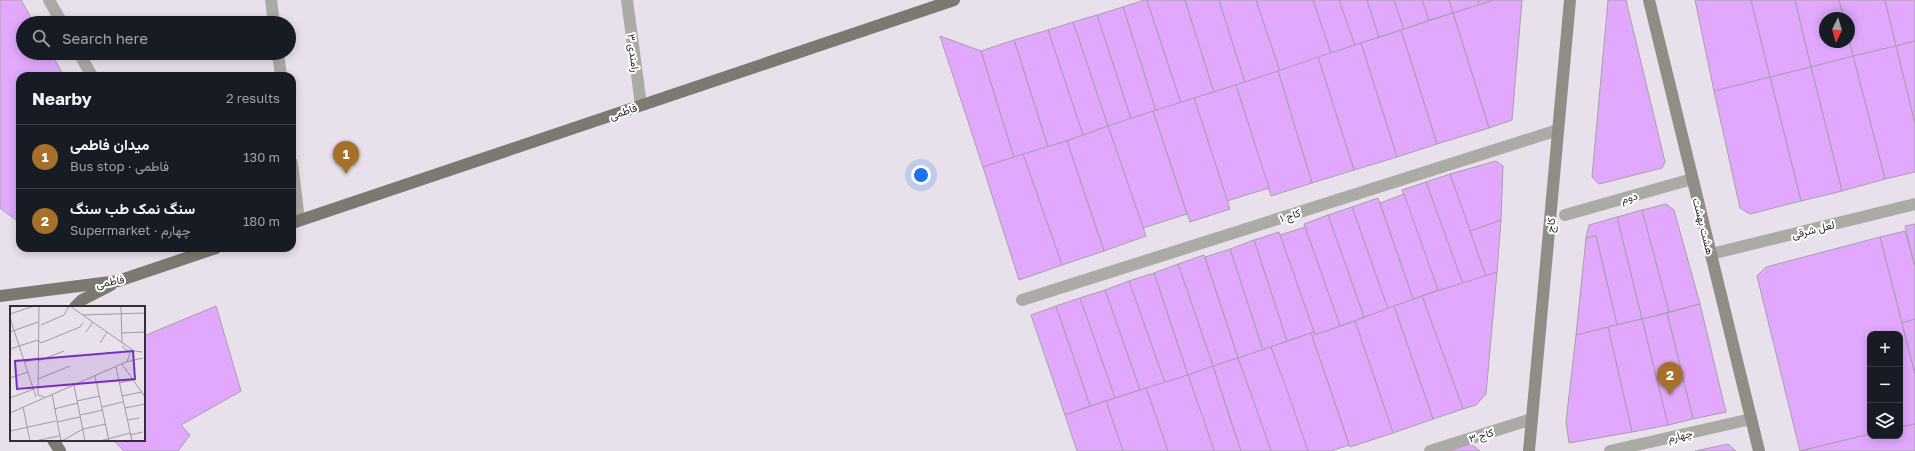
<!DOCTYPE html>
<html lang="en">
<head>
<meta charset="utf-8">
<style>
  :root { --surface:#171b24; --page:#20242c; --text:#f1f3f6; --muted:#9ea1a6; --line:#363941; --accent:#a6702a }
  body { margin:0; font-family:"Golos Text",Vazirmatn,sans-serif; background:var(--page); color:var(--text) }
  .controls { position:absolute; right:12px; bottom:12px; display:grid; overflow:hidden; border-radius:8px; box-shadow:0 2px 10px #0003 }
  .controls button { width:36px; height:36px; display:grid; place-items:center; padding:0; border:0; border-bottom:1px solid var(--line); background:var(--surface); color:var(--text); font:20px sans-serif }
  .compass { position:absolute; left:1819px; top:12px; width:36px; height:36px; border-radius:50%; background:var(--surface); box-shadow:0 2px 10px #0003; rotate:185deg }
  .you { position:absolute; left:921px; top:175px; width:14px; height:14px; margin:-10px; border:3px solid #fff; border-radius:50%; background:#1a73e8; box-shadow:0 0 0 6px #1a73e833 }
  .badge { display:grid; place-items:center; width:26px; height:26px; border-radius:50%; background:var(--accent); color:#fff; font-size:13px; font-weight:700 }
  .pin { position:absolute; translate:-50% -33px; filter:drop-shadow(0 1px 2px #0008) }
  .pin::after { content:''; position:absolute; top:21px; width:14px; height:12px; background:inherit; clip-path:polygon(0 0,100% 0,50% 100%) }
  .list { margin:0; padding:0; list-style:none }
  h2 { display:flex; justify-content:space-between; align-items:center; height:52px; margin:0; padding:0 16px; font-size:17px }
  h2 small { font-size:13px; font-weight:400; color:var(--muted) }
  .list li { display:grid; grid-template-columns:26px 1fr auto; gap:12px; align-items:center; box-sizing:border-box; height:64px; padding:0 16px; border-top:1px solid var(--line) }
  .list b { display:block; font-size:15px; white-space:nowrap }
  .list p { margin:0; font-size:13px; white-space:nowrap; color:var(--muted) }
  .list em { font-size:13px; font-style:normal; color:var(--muted) }
  .icon { flex:none; width:22px; height:22px; fill:none; stroke:currentColor; stroke-width:2; stroke-linecap:round; stroke-linejoin:round }
  .map { position:relative; flex:none; width:1915px; height:451px; overflow:hidden }
  .search { position:absolute; background:var(--surface); box-shadow:0 2px 10px #0003; left:16px; top:16px; width:280px; height:44px; display:flex; align-items:center; gap:10px; box-sizing:border-box; padding:0 14px; border-radius:22px; color:var(--muted); font-size:15px }
  .panel { position:absolute; background:var(--surface); box-shadow:0 2px 10px #0003; left:16px; top:72px; width:280px; height:180px; border-radius:12px }
  .map>svg:first-child { display:block }
</style>
</head>
<body>
<div class="map">
<svg width="1915" height="451" viewBox="0 0 1915 451">
  <rect width="100%" height="100%" fill="#e8e1ec"/>
  <!-- building -->
  <g fill="#e1a8fd" stroke="#a7a0aa">
    <polygon points="0,0 21,0 34,23 23,23 23,53 51,53 64,76 20,76 20,223 0,208"/>
    <polygon points="1144,0 1147,0 1181,103 1156,111 1123,7"/>
    <polygon points="1147,0 1185,0 1214,92 1181,103"/>
    <polygon points="1185,0 1219,0 1245,82 1214,92"/>
    <polygon points="1219,0 1256,0 1280,71 1245,82"/>
    <polygon points="1256,0 1313,0 1331,53 1280,71"/>
    <polygon points="1313,0 1339,0 1355,45 1331,53"/>
    <polygon points="1339,0 1367,0 1379,37 1355,45"/>
    <polygon points="1367,0 1394,0 1404,29 1379,37"/>
    <polygon points="1394,0 1422,0 1429,20 1404,29"/>
    <polygon points="1422,0 1449,0 1453,13 1429,20"/>
    <polygon points="1449,0 1478,0 1479,5 1453,13"/>
    <polygon points="1478,0 1494,0 1479,5"/>
    <polygon points="1494,0 1522,0 1512,120 1489,128 1453,13"/>
    <polygon points="1608,0 1626,0 1665,162 1662,168 1599,184 1592,177"/>
    <polygon points="1695,0 1751,0 1770,77 1714,91"/>
    <polygon points="1751,0 1795,0 1811,67 1770,77"/>
    <polygon points="1795,0 1839,0 1844,18 1825,18 1825,42 1849,42 1849,39 1853,56 1811,67"/>
    <polygon points="1839,0 1885,0 1896,46 1853,56 1849,39 1849,18 1844,18"/>
    <polygon points="1885,0 1915,0 1915,41 1896,46"/>
    <polygon points="1123,7 1156,111 1131,119 1097,15"/>
    <polygon points="1453,13 1489,128 1437,144 1401,30"/>
    <polygon points="1097,15 1131,119 1108,126 1073,22"/>
    <polygon points="1073,22 1108,126 1083,135 1048,30"/>
    <polygon points="1048,30 1083,135 1048,147 1014,40"/>
    <polygon points="1401,30 1437,144 1397,157 1361,43"/>
    <polygon points="940,36 981,51 1014,157 983,167"/>
    <polygon points="1014,40 1048,147 1014,157 981,51"/>
    <polygon points="1915,41 1915,124 1896,46"/>
    <polygon points="1361,43 1397,157 1354,170 1318,57"/>
    <polygon points="1896,46 1915,124 1915,172 1885,179 1853,56"/>
    <polygon points="1853,56 1885,179 1842,191 1811,67"/>
    <polygon points="1318,57 1354,170 1312,183 1278,71"/>
    <polygon points="1811,67 1842,191 1801,201 1770,77"/>
    <polygon points="1278,71 1312,183 1271,196 1236,85"/>
    <polygon points="1770,77 1801,201 1750,214 1740,208 1714,91"/>
    <polygon points="1236,85 1269,188 1227,201 1194,98"/>
    <polygon points="1194,98 1230,209 1190,222 1153,111"/>
    <polygon points="1153,111 1187,214 1143,228 1108,126"/>
    <polygon points="1108,126 1146,236 1104,251 1067,141"/>
    <polygon points="1067,141 1104,251 1062,265 1023,154"/>
    <polygon points="1023,154 1062,265 1019,280 983,167"/>
    <polygon points="1496,161 1503,166 1501,220 1470,231 1450,174"/>
    <polygon points="1450,174 1486,276 1463,284 1426,182"/>
    <polygon points="1426,182 1463,284 1450,288 1438,290 1402,190"/>
    <polygon points="1404,194 1438,290 1413,299 1380,203"/>
    <polygon points="1378,198 1413,299 1388,309 1352,207"/>
    <polygon points="1666,204 1674,210 1700,304 1669,312 1642,210"/>
    <polygon points="1352,207 1388,309 1364,317 1328,215"/>
    <polygon points="1642,210 1669,312 1642,319 1617,217"/>
    <polygon points="1328,215 1364,317 1340,326 1304,224"/>
    <polygon points="1617,217 1642,319 1617,325 1596,236 1586,238 1589,225"/>
    <polygon points="1501,220 1497,272 1486,276 1470,231"/>
    <polygon points="1915,224 1915,267 1905,226"/>
    <polygon points="1305,227 1340,326 1315,335 1280,235"/>
    <polygon points="1905,231 1915,267 1915,319 1902,323 1880,237"/>
    <polygon points="1279,232 1314,332 1287,341 1254,240"/>
    <polygon points="1596,236 1617,325 1576,335 1586,238"/>
    <polygon points="1880,237 1915,374 1915,424 1900,427 1900,334 1870,334 1870,434 1800,451 1757,276 1766,267"/>
    <polygon points="1254,240 1287,341 1263,350 1230,249"/>
    <polygon points="1230,249 1263,350 1238,358 1205,257"/>
    <polygon points="1204,255 1238,358 1213,366 1178,264"/>
    <polygon points="1178,264 1213,366 1188,375 1154,273"/>
    <polygon points="1497,272 1486,394 1476,405 1463,409 1422,296"/>
    <polygon points="1154,273 1188,375 1165,383 1129,281"/>
    <polygon points="1129,281 1165,383 1140,390 1105,290"/>
    <polygon points="1105,290 1140,390 1115,398 1080,298"/>
    <polygon points="1422,296 1463,409 1433,419 1394,306"/>
    <polygon points="1080,298 1115,398 1090,406 1056,306"/>
    <polygon points="1700,304 1726,412 1693,419 1667,313"/>
    <polygon points="216,306 241,391 181,425 190,435 178,451 124,451 113,440 144,440 144,336"/>
    <polygon points="1056,306 1090,406 1065,415 1031,315"/>
    <polygon points="1394,306 1433,419 1393,433 1355,321"/>
    <polygon points="1667,313 1693,419 1668,425 1642,319"/>
    <polygon points="1642,319 1668,425 1632,432 1608,327"/>
    <polygon points="1915,319 1915,374 1902,323"/>
    <polygon points="1355,321 1393,433 1350,447 1311,333 1314,332 1315,335"/>
    <polygon points="1608,327 1632,432 1569,443 1566,422 1576,335"/>
    <polygon points="1311,333 1349,445 1331,451 1308,451 1271,347"/>
    <polygon points="1271,347 1288,393 1308,451 1271,451 1238,358"/>
    <polygon points="1238,358 1256,408 1271,451 1241,451 1213,366"/>
    <polygon points="1213,366 1230,419 1241,451 1214,451 1188,375"/>
    <polygon points="1188,375 1202,415 1214,451 1168,451 1146,388"/>
    <polygon points="1146,388 1168,451 1123,451 1106,401"/>
    <polygon points="1106,401 1123,451 1077,451 1065,415"/>
    <polygon points="1915,424 1915,451 1800,451 1870,434 1870,436 1900,436 1900,427"/>
    <polygon points="1470,443 1480,451 1446,451"/>
    <polygon points="1728,444 1736,451 1695,451"/>
  </g>
  <g fill="none" stroke-linecap="round" stroke-linejoin="round">
    <!-- minor -->
    <g stroke="#acaaa5" stroke-width="12">
      <polyline points="271,0 274,23"/>
      <polyline points="627,0 641,105"/>
      <polyline points="278,53 281,76"/>
      <polyline points="292,163 299,220"/>
      <polyline points="1565,215 1692,179"/>
      <polyline points="1711,254 1915,204"/>
      <polyline points="1022,300 1558,130"/>
      <polyline points="1430,451 1532,419"/>
      <polyline points="1610,451 1751,419"/>
    </g>
    <!-- tertiary -->
    <g stroke="#acaaa5" stroke-width="12">
      <polyline points="49,0 62,23"/>
      <polyline points="79,53 92,76"/>
    </g>
    <!-- secondary -->
    <g stroke="#918d86" stroke-width="12">
      <polyline points="1649,0 1759,451"/>
      <polyline points="1529,451 1570,0"/>
    </g>
    <!-- primary -->
    <g stroke="#7d7970" stroke-width="12">
      <polyline points="292,223 954,0"/>
      <polyline points="0,296 118,281 216,248"/>
      <polyline points="75,307 82,300 111,285"/>
      <polyline points="53,440 60,451"/>
    </g>
  </g>
  <g text-anchor="middle" dominant-baseline="central" stroke-width="4" stroke-linejoin="round" paint-order="stroke">
    <!-- street labels -->
    <g font-size="11" fill="#322f33" stroke="#fff">
      <text transform="translate(634 53) rotate(83)">رامندی ۳</text>
      <text transform="translate(623 111) rotate(-19)">فاطمی</text>
      <text transform="translate(1629 197) rotate(-16)">دوم</text>
      <text transform="translate(1290 215) rotate(-18)">کاج ۱</text>
      <text transform="translate(1550 225) rotate(-85)">کاج</text>
      <text transform="translate(1704 226) rotate(76)">هشت بهشت</text>
      <text transform="translate(1813 229) rotate(-14)">لعل شرقی</text>
      <text transform="translate(110 281) rotate(-11)">فاطمی</text>
      <text transform="translate(1481 435) rotate(-17)">کاج ۳</text>
      <text transform="translate(1680 435) rotate(-13)">چهارم</text>
    </g>
  </g>
  <!-- overview -->
  <g transform="translate(10 306)">
    <rect width="135" height="135" fill="#e8e1ec"/>
    <path fill="none" stroke="#9f9aa2" stroke-width="1" d="M29,0L28,89L34,91M60,0L124,45L132,46M111,0L112,37M0,8L24,0M73,9L135,7M0,12L26,91M31,19L54,9L59,0M0,26L28,16M76,26L83,16M112,27L135,26M90,37L97,26M112,40L120,47L117,56M0,43L28,34L31,37L70,21L73,17M28,55L54,45M15,56L28,52M112,58L135,91M106,61L122,135M85,70L99,135M0,72L18,66M28,73L60,60M109,77L123,74M64,79L75,135M42,88L51,135M112,90L132,86M0,92L24,83M67,95L90,90M13,101L20,135M92,101L113,96M115,102L135,98M44,103L68,97M0,107L116,56L133,52M70,109L93,104M117,114L129,112M47,116L70,111M0,125L46,115M120,129L133,126M25,135L49,130M52,135L73,123L96,118M90,135L120,127"/>
    <path fill="#7b2cbf" fill-opacity="0.15" stroke="#7b2cbf" stroke-width="2" d="M123,45L125,73L7,83L5,55Z"/>
    <rect width="135" height="135" fill="none" stroke="#322f33" stroke-width="2"/>
  </g>
</svg>
<div class="controls">
<button>+</button>
<button>−</button>
<button><svg class="icon" aria-label="layers" viewBox="0 0 24 24"><path d="M12 4l9 5-9 5-9-5zM3 14l9 5 9-5"/></svg></button>
</div>
<svg class="compass" viewBox="-18 -18 36 36"><path d="M0-13l5 13h-10z" fill="#e53935"/><path d="M0 13l5-13h-10z" fill="#9ea1a6"/></svg>
<div class="you"></div>
<div class="pin badge" style="left:346px;top:174px">1</div>
<div class="pin badge" style="left:1670px;top:395px">2</div>
<div class="search"><svg class="icon" aria-label="search" viewBox="0 0 24 24"><circle cx="10" cy="10" r="6"/><path d="M15 15l6 6"/></svg>Search here</div>
<section class="panel">
<h2>Nearby<small>2 results</small></h2>
<ul class="list">
<li><span class="badge">1</span><div><b>میدان فاطمی</b><p>Bus stop · فاطمی</p></div><em>130 m</em></li>
<li><span class="badge">2</span><div><b>سنگ نمک طب سنگ</b><p>Supermarket · چهارم</p></div><em>180 m</em></li>
</ul>
</section>
</div>
</body>
</html>
